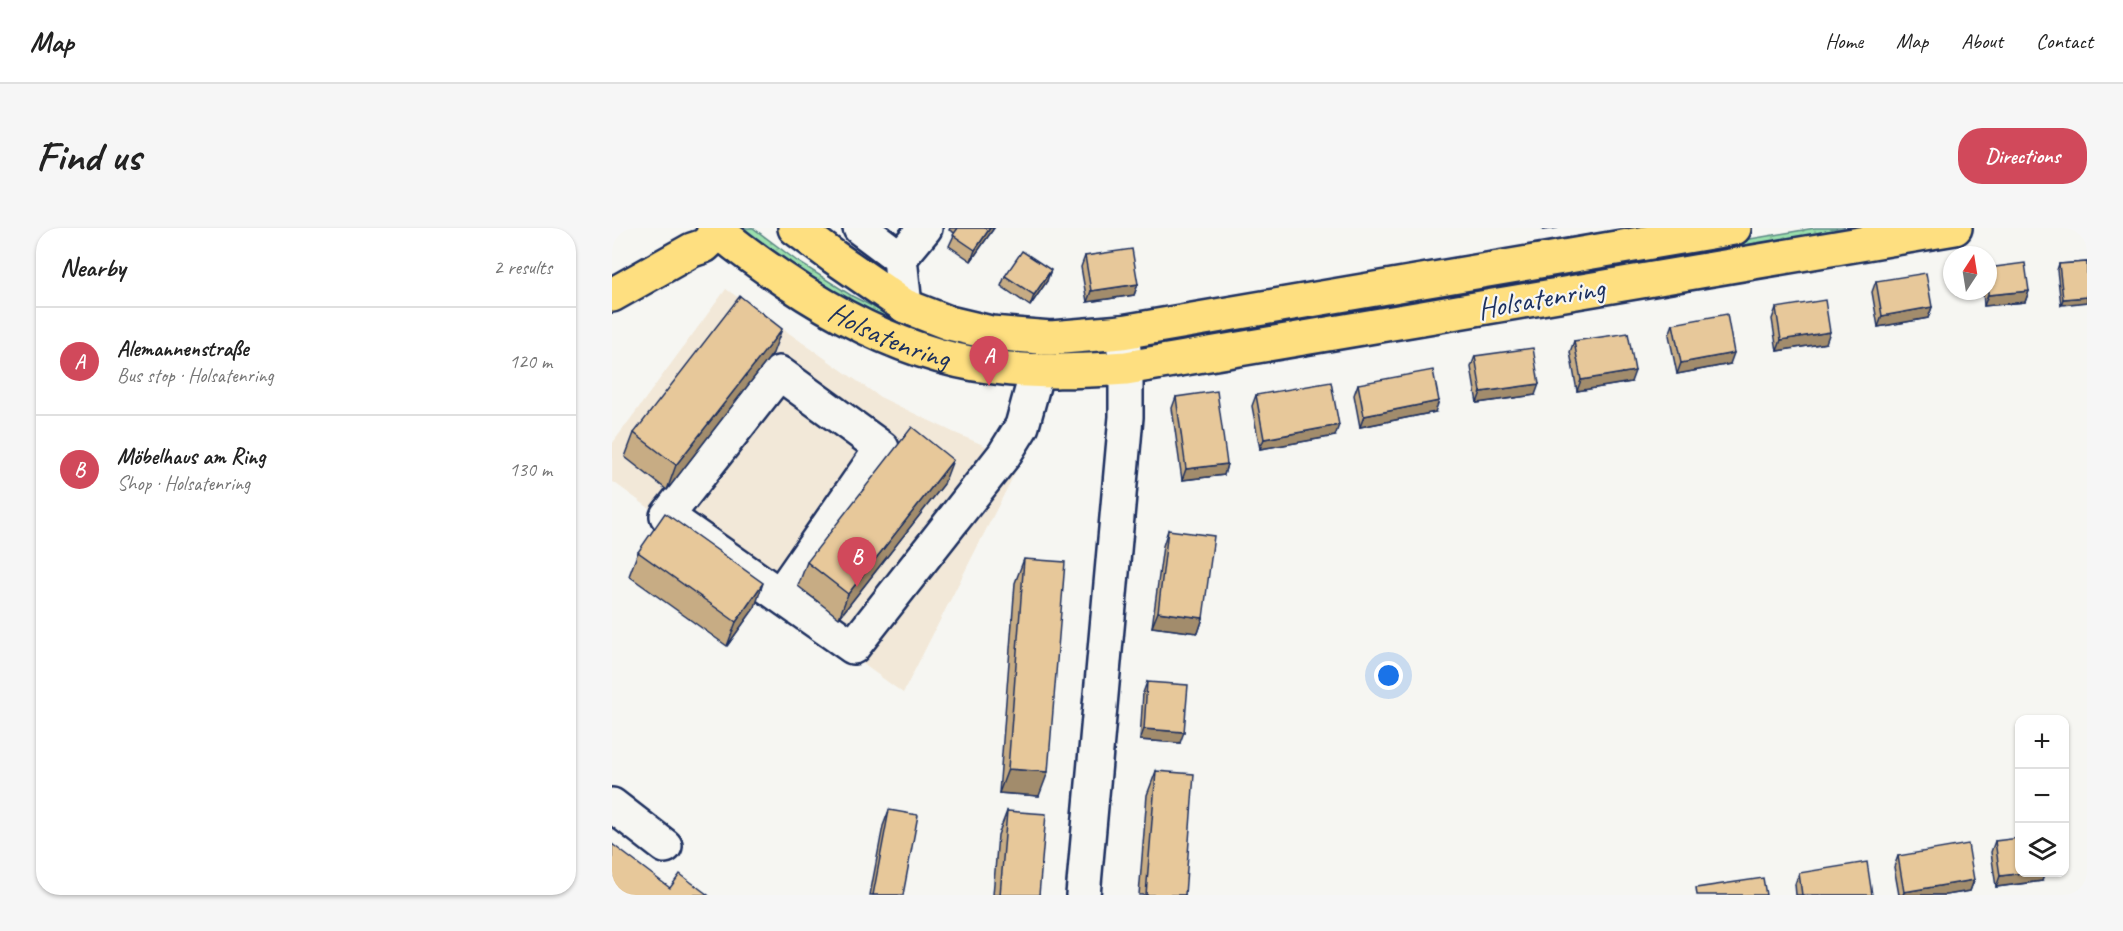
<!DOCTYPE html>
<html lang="en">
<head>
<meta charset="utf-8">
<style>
  :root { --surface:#fff; --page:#f6f6f6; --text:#222; --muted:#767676; --line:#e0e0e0; --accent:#d1495b }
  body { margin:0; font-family:Caveat,sans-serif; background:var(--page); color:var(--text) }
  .controls { position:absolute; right:18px; bottom:18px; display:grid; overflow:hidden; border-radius:12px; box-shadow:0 2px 4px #0004 }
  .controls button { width:54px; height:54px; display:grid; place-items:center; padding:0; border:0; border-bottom:2px solid var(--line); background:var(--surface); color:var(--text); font:30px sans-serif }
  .compass { position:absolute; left:1331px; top:18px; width:54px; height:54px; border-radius:50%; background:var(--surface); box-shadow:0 2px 4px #0004; rotate:12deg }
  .you { position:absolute; left:777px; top:448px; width:21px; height:21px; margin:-15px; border:4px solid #fff; border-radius:50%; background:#1a73e8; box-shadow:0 0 0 9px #1a73e833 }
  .badge { display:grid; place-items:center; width:39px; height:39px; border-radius:50%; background:var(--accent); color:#fff; font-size:20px; font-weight:700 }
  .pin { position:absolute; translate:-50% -50px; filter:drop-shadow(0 2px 3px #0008) }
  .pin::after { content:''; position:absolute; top:32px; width:21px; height:18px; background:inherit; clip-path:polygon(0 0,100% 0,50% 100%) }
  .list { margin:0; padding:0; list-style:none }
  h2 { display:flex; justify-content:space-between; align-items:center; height:78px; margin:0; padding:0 24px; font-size:26px }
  h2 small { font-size:20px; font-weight:400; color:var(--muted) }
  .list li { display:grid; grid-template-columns:39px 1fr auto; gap:18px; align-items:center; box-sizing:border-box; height:108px; padding:0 24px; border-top:2px solid var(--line) }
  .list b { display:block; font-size:22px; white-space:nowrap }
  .list p { margin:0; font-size:20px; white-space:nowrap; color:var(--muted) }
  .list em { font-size:20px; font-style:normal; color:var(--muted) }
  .icon { flex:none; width:33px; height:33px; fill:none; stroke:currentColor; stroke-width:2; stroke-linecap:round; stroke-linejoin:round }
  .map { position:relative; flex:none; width:1475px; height:667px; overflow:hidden; border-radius:24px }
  header { display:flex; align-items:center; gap:36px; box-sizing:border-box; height:84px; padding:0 30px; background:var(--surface); border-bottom:2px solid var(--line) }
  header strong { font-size:28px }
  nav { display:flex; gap:33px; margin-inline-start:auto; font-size:21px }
  .intro { display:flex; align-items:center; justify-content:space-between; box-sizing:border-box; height:144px; padding:0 36px }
  h1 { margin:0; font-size:42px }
  .button { padding:15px 27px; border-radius:24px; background:var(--accent); color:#fff; font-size:21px; font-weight:700 }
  main { display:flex; gap:36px; padding:0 36px }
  aside { flex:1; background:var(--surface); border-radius:24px; box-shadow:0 2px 4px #0004 }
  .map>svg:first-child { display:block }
</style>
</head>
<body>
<header>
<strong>Map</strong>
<nav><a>Home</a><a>Map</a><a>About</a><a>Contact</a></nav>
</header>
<div class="intro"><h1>Find us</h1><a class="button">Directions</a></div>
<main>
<aside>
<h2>Nearby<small>2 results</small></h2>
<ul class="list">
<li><span class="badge">A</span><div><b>Alemannenstraße</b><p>Bus stop · Holsatenring</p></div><em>120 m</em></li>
<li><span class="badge">B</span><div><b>Möbelhaus am Ring</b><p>Shop · Holsatenring</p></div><em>130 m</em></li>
</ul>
</aside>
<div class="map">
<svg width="1475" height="667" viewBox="0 0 1475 667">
  <defs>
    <pattern id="green-dots" width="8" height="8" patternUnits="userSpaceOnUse" patternTransform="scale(1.5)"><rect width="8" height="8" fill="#9be0ac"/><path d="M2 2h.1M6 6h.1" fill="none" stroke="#85c096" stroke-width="1.8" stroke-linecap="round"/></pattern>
  </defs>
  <rect width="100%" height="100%" fill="#f6f6f2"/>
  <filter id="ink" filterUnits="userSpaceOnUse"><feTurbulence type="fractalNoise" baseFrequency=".0167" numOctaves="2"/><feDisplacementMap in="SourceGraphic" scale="12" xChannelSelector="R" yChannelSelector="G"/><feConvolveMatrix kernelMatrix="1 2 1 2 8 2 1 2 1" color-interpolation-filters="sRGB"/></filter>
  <g filter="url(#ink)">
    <!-- built -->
    <polygon fill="#f2e8d8" points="114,61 268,169 343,205 409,233 291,465 0,253 0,216"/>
    <!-- green -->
    <g fill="url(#green-dots)" stroke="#5b8885" stroke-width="1.5">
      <polygon points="129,0 141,0 185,33 240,68 283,90 371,120 369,122 309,107 236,74 182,39"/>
      <polygon points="1203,0 1249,0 553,117 551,115 554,110"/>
    </g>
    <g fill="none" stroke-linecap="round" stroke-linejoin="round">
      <defs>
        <g id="minor">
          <polyline points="248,0 288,30 293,78"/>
          <polyline points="288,30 313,0"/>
          <polyline points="168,367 270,220 167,145 55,288 241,419 392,227 410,198 425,143"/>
          <polyline points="0,577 53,618"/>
          <polyline points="471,667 514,189 514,140 510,104"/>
        </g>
        <g id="major">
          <path id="s1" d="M102,0C183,65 277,126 382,139C425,145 470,143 514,140L1343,0"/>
          <polyline points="183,0 222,29 293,78 337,95 379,105 439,110 510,104 563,95 1122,0"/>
          <polyline points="0,67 80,22 92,18 107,4"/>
        </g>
      </defs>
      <!-- minor casing -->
      <use href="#minor" stroke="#1b2f5e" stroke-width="38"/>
      <!-- major casing -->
      <use href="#major" stroke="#1b2f5e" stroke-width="38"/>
      <!-- minor -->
      <use href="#minor" stroke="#f6f6f2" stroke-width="33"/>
      <!-- major -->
      <use href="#major" stroke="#fedf80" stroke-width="33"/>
    </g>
    <!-- wall -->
    <g fill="#c7ac84" stroke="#1b2f5e" stroke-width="1.5">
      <polygon points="338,0 382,0 359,33 337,18 343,5 337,2"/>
      <polygon points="473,28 526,56 522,67 475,74 469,39"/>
      <polygon points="1475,34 1449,77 1445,42 1447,36"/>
      <polygon points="393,48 435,53 418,78 389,58"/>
      <polygon points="1264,53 1320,79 1316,90 1266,99 1260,64"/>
      <polygon points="1371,63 1417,63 1413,74 1372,78"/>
      <polygon points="1164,80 1214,115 1165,123 1160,91"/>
      <polygon points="1061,96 1118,136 1065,146 1057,107"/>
      <polygon points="962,113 1019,154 965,163 958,124"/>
      <polygon points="161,125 55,262 13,229 22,205"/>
      <polygon points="863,128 923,167 865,175 859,139"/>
      <polygon points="746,156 823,184 748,199 742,167"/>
      <polygon points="644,167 723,208 648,221 640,178"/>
      <polygon points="564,169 615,236 612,247 570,252 560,180"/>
      <polygon points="332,256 227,390 186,358 195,334"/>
      <polygon points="556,302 591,390 586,405 540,399 551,318"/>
      <polygon points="26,324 143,379 115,418 17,348"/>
      <polygon points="412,331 427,568 387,565 403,355"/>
      <polygon points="535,454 568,515 528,512 531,465"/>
      <polygon points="544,543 573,667 527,667 535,567"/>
      <polygon points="277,582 291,667 258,667 271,598"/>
      <polygon points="395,583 427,667 381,667 386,607"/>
      <polygon points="1383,613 1430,653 1384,659 1379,624"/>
      <polygon points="1286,628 1362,652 1358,663 1334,667 1287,667 1282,639"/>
      <polygon points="1187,645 1260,667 1184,667 1183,656"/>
    </g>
    <!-- shaded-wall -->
    <g fill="#a28c6c" stroke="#1b2f5e" stroke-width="1.5">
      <polygon points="378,0 382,0 359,33 363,22"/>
      <polygon points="932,0 946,0 931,2"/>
      <polygon points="439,42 435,53 418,78 422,67"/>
      <polygon points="526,56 522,67 475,74 479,63"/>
      <polygon points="1417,63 1413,74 1372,78 1376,67"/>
      <polygon points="1475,69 1475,74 1449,77 1451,71"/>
      <polygon points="1320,79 1316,90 1266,99 1270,88"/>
      <polygon points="170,101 161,125 55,262 64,237"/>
      <polygon points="1218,104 1214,115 1165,123 1169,112"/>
      <polygon points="1122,125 1118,136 1065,146 1069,135"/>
      <polygon points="1023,143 1019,154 965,163 969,152"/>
      <polygon points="927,156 923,167 865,175 869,164"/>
      <polygon points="827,173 823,184 748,199 752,188"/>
      <polygon points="727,197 723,208 648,221 652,211"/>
      <polygon points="341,232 332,256 227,390 236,366"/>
      <polygon points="615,236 612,247 570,252 574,241"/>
      <polygon points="151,355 143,379 115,418 124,394"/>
      <polygon points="546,384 591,390 586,405 540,399"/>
      <polygon points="532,501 572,504 568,515 528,512"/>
      <polygon points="396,541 436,544 427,568 387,565"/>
      <polygon points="1412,645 1433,645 1430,653 1384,659 1388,648"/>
      <polygon points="1362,652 1358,663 1334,667 1291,667 1292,664"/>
    </g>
    <!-- building -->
    <g fill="#e7c89a" stroke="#1b2f5e" stroke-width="1.5">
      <polygon points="346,0 378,0 363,22 341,7"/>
      <polygon points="520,21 526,56 479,63 473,28"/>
      <polygon points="410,23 439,42 422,67 393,48"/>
      <polygon points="1475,34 1475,69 1451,71 1447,36"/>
      <polygon points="1413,35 1417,63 1376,67 1376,40"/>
      <polygon points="1314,45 1320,79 1270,88 1264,53"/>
      <polygon points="128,68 170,101 64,237 22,205"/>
      <polygon points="1213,72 1218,104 1169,112 1164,80"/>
      <polygon points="1115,86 1122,125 1069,135 1061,96"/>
      <polygon points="1016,105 1023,143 969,152 962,113"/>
      <polygon points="921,120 927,156 869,164 863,128"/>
      <polygon points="821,142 827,173 752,188 746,156"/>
      <polygon points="719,154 727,197 652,211 644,167"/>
      <polygon points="605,163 615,236 574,241 564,169"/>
      <polygon points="300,199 341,232 236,366 195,334"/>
      <polygon points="53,285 151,355 124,394 26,324"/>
      <polygon points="556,302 602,308 591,390 546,384"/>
      <polygon points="412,331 453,334 436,544 396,541"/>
      <polygon points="535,454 576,457 572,504 532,501"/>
      <polygon points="544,543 582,546 573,667 534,667"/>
      <polygon points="277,582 306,587 291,667 261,667"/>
      <polygon points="395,583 434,586 427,667 388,667"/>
      <polygon points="1407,610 1407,645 1412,645 1388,648 1383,613"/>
      <polygon points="0,616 58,660 68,646 96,667 0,667"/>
      <polygon points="1356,616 1362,652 1292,664 1286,628"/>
      <polygon points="1255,634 1260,667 1190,667 1187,645"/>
      <polygon points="1151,650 1154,667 1085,667 1084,660"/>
    </g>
  </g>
  <g text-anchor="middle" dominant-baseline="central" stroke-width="4.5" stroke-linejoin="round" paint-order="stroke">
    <!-- street labels -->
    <g font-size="30" fill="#1b2f5e" stroke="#f6f6f2">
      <text transform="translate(929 70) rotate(-10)">Holsatenring</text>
      <text stroke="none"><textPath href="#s1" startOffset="207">Holsatenring</textPath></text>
    </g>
  </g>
</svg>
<div class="controls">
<button>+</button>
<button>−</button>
<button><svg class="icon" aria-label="layers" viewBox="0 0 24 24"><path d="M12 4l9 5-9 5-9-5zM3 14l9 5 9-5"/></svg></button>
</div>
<svg class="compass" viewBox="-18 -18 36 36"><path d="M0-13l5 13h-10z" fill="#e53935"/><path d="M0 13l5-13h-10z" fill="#767676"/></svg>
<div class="you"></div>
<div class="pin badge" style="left:377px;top:158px">A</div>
<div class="pin badge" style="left:245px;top:359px">B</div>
</div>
</main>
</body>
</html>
